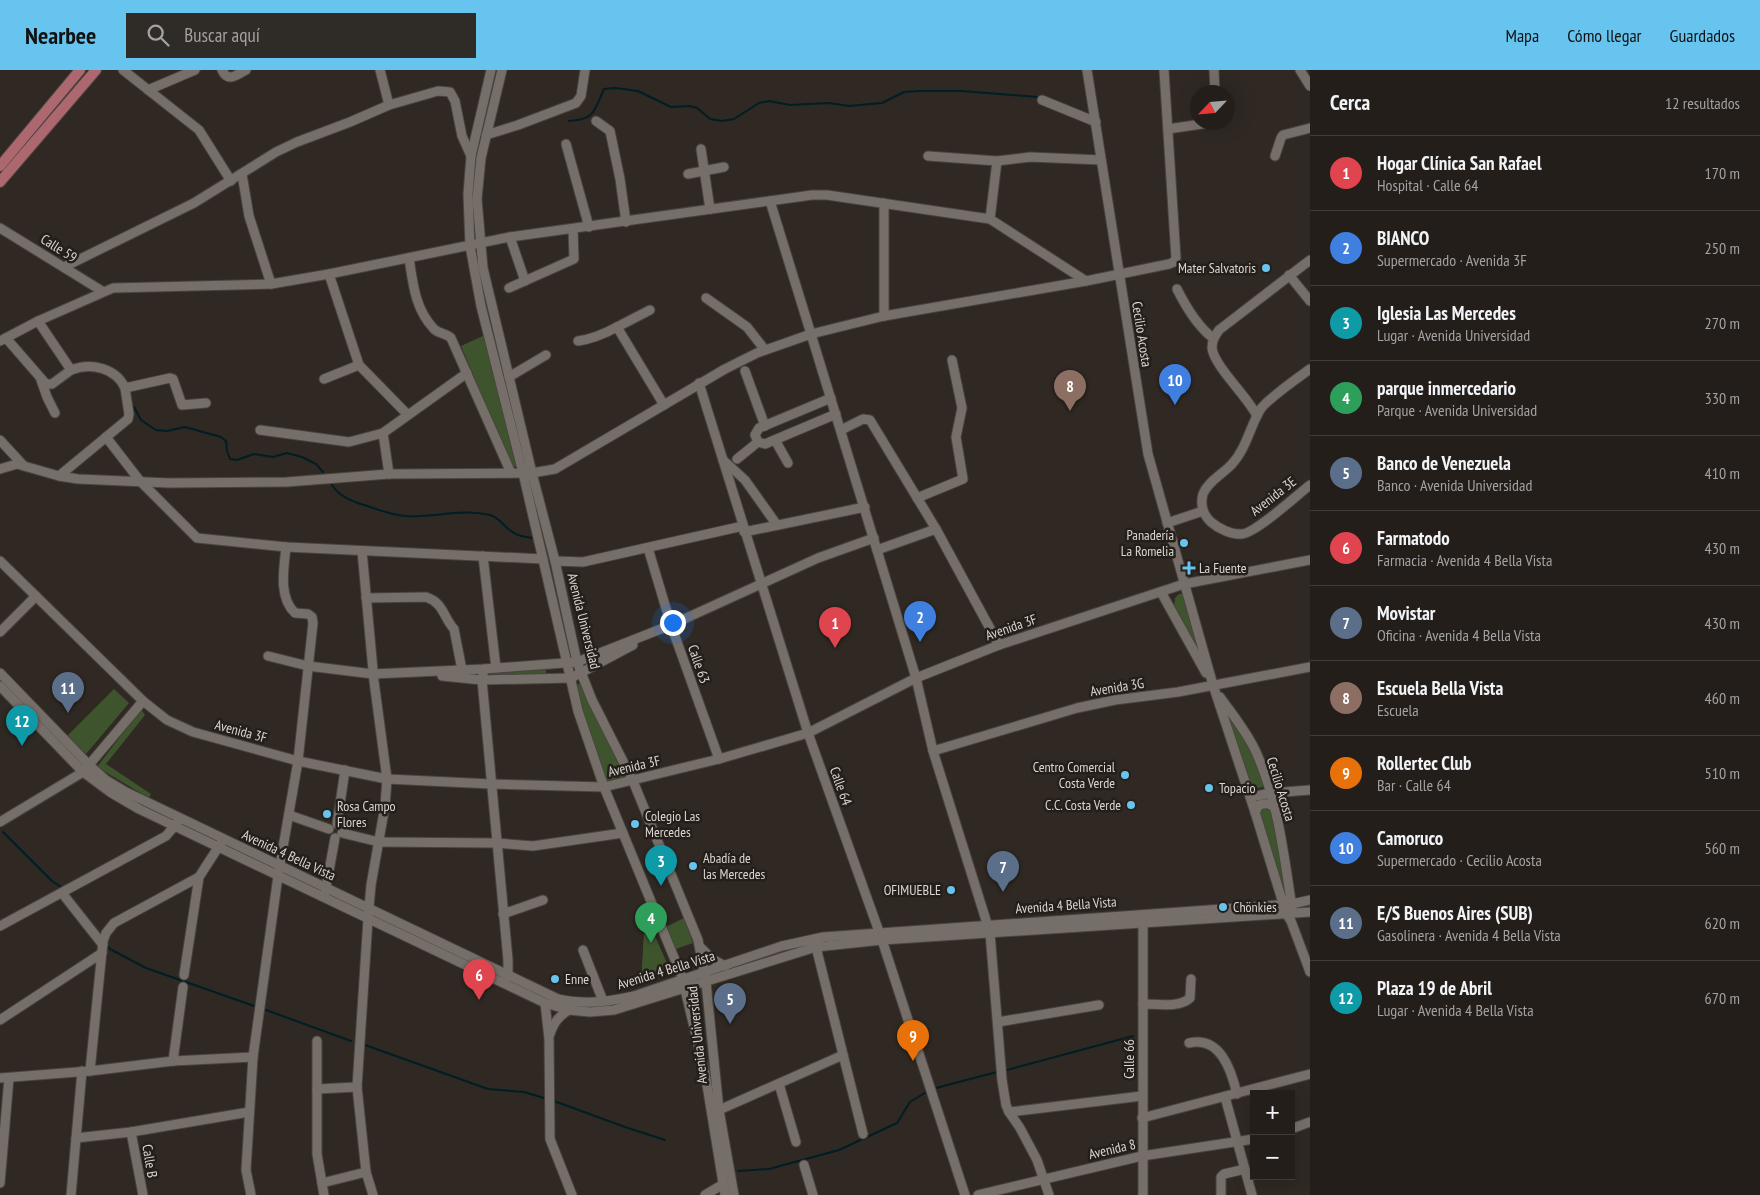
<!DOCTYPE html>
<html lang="es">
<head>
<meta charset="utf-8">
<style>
  :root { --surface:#231e1a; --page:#2f2b27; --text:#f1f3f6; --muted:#a3a2a2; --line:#403c39; --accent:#67c4ef }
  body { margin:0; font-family:"PT Sans Narrow",sans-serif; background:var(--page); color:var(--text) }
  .controls { position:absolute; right:15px; bottom:15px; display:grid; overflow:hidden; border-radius:0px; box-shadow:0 5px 20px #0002 }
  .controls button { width:45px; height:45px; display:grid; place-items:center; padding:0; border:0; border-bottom:1px solid var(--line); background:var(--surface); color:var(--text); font:25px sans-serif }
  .compass { position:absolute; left:1190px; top:15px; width:45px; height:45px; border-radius:50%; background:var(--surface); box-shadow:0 5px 20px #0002; rotate:244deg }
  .you { position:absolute; left:672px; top:552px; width:18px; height:18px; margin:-12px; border:4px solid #fff; border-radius:50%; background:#1a73e8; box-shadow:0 0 0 8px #1a73e833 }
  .badge { display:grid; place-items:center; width:32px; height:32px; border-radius:50%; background:var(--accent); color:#fff; font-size:16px; font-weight:700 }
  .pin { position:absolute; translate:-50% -41px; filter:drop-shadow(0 1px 2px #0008) }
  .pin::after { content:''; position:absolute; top:26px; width:18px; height:15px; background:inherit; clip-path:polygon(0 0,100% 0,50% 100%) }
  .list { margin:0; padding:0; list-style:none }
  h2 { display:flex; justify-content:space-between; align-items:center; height:65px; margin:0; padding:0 20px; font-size:21px }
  h2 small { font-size:16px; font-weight:400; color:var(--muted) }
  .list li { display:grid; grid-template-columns:32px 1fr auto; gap:15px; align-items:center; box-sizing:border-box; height:75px; padding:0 20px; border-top:1px solid var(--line) }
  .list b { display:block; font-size:19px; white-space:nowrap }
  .list p { margin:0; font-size:16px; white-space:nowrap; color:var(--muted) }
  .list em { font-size:16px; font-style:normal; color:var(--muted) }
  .icon { flex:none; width:28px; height:28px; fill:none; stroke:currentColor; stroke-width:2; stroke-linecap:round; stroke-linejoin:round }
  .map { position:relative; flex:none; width:1310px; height:1125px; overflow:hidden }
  header { display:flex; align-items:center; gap:30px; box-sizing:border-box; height:70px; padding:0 25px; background:var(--accent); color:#111 }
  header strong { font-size:24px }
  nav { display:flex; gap:28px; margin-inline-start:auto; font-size:18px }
  .search { width:350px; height:45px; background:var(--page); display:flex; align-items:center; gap:12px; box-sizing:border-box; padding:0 18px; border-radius:0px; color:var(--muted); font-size:19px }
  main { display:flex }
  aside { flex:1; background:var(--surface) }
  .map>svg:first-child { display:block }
</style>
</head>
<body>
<header>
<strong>Nearbee</strong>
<div class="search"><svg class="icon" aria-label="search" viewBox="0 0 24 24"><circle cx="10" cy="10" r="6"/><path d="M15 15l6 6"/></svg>Buscar aquí</div>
<nav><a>Mapa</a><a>Cómo llegar</a><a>Guardados</a></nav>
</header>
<main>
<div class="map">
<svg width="1310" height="1125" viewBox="0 0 1310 1125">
  <rect width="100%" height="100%" fill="#2f2823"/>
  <!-- green -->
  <g fill="#3e542d">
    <polygon points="485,265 518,396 512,397 461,276"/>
    <polygon points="1179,524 1183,524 1186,528 1204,591 1174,537 1175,528"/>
    <polygon points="546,598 546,607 491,607 491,601"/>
    <polygon points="580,613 633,711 604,717 575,617"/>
    <polygon points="114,619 129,633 86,684 67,666"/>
    <polygon points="141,639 145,645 106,694 151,724 149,728 97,697"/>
    <polygon points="1226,641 1253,681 1265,716 1252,720"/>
    <polygon points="1262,737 1272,738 1286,821 1277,802 1258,743"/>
    <polygon points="645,844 671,902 641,913"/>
    <polygon points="684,848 693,873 676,879 666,857"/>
  </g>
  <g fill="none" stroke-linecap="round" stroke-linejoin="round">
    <!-- stream -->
    <g stroke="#001e23" stroke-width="2">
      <path d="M569,51C595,50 594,41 604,19L615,18L638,21L671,37L690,36L697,38L710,49L722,51L734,49L759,33L769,31L790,35L829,33L849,36L882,33L904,22L920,21H962L1037,27"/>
      <polyline points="134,337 141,350 156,360 167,361 185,357 221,367 226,371 227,381 230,389 237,390 254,384 273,387 287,383 302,387 316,394 323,402"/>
      <path d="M332,415C339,426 351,431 364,435C377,439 391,445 405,446C433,448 461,438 490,445C500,448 503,456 511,461C517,466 525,467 533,468"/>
      <polyline points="3,762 52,811 64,819"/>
      <polyline points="106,874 110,879 146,898 257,937"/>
      <polyline points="266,940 351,971"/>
      <polyline points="365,975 488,1019 524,1022 544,1028"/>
      <polyline points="1007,1000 1133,966"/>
      <polyline points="936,1018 997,1002"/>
      <polyline points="554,1031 625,1057 665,1070"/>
      <polyline points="738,1101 769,1099 839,1080 897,1053 910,1032 928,1021"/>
    </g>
    <defs>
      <g id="minor">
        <polyline points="123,0 199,60 231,111"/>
        <path d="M222,0C228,13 236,5 246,0"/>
        <polyline points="380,0 389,35"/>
        <polyline points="491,0 471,86 468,124 470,176 481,236 523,403 578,641 604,717 682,907 705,1003 725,1125"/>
        <polyline points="502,0 481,88 477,129 483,198 532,403 555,491 577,592 592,630 633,711 698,870 706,912 719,1040 734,1125"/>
        <polyline points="1087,0 1148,384 1213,615 1255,742 1286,843 1291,851 1310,902"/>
        <polyline points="1214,0 1215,22"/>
        <polyline points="1300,0 1310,16"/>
        <polyline points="148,20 195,0"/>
        <polyline points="1042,30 1096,52"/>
        <polyline points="596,51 610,61 620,109 626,152"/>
        <polyline points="1168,59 1215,52"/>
        <polyline points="486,65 518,55 576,33 581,26 585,0"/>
        <polyline points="566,74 589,157"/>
        <polyline points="701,79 710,139"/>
        <polyline points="928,86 997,91 1030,87 1101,90"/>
        <polyline points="1275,86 1281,68 1283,65 1310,58"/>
        <polyline points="242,104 249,146 271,214"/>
        <polyline points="688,104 724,97"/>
        <polyline points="770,131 811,264 884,246 1086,211 1169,194 1174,192 1176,188 1164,0"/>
        <polyline points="990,149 997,91"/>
        <polyline points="0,158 102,221"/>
        <polyline points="510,167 525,211"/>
        <path d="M409,188C413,214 415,239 434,259C439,264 446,263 451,268L511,403"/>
        <polyline points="64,197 194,133 276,82 297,72 350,52 389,35 438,21 450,22 455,31 462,66 471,86"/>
        <polyline points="329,204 359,295 408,345"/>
        <polyline points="1289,205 1310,231"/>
        <polyline points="509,218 574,189 573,159"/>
        <path d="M1177,219C1186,237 1197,256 1213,268"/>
        <polyline points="706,228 747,257 765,280"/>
        <polyline points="884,246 884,133"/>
        <polyline points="617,257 650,240"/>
        <polyline points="6,268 46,314 52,314 71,300 38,251"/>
        <polyline points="0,271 38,251 113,218 271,214 329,204 510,167 812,125 827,125 990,149 1086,211"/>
        <path d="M578,271C593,269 604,264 617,257L664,335"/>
        <path d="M1310,299C1299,307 1266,330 1260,340C1250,357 1246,379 1232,394C1223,404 1208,411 1203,424C1200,434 1203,445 1211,452C1219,459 1232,465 1242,464C1256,463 1297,425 1310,415"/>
        <path d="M71,300C91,292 116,298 125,318"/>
        <polyline points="745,301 765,356"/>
        <polyline points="509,307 546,285"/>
        <polyline points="324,309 359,295"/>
        <polyline points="41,310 47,327 55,343"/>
        <polyline points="699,313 808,663 882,870 965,1125"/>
        <polyline points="831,328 759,358 755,365 758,372 765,374 836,344"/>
        <path d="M1257,346C1248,327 1214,296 1212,278C1212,270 1215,266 1219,260L1310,190"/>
        <polyline points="260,360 349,372 383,363 467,303"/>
        <polyline points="841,360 863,349 870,350 936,459 999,575"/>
        <polyline points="383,363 389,404"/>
        <polyline points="106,367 140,411 197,468 286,477 543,489"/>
        <polyline points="0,370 23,395"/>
        <polyline points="775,370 788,393"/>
        <polyline points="737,389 758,372"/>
        <polyline points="723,390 745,410 777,455"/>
        <polyline points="0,399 17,394 59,406 78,409 169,413 287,412 389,404 532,403 555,399 725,299 757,283 811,264 916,608 933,681 990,863 1002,1010 1006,1035 1009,1042 1020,1058 1037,1090 1049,1125"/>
        <polyline points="59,406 128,349 129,344 125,318 170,308 173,309 182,335 206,333"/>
        <polyline points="917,428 963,409 956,367 962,338 952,290"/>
        <polyline points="1167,453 1203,441"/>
        <polyline points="744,462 865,437"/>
        <polyline points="648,478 671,555 719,689"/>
        <polyline points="877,480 936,459"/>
        <polyline points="362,481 374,611 387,709 385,736 371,815 368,849 357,1017 366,1102 373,1125"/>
        <polyline points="483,486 496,598"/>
        <polyline points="0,491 143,631 167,650 193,662 298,691 387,709 491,714 604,717 719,689 808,663 916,608 999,575 1184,514 1310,490"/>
        <polyline points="555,491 583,492 743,456"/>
        <polyline points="1161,522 1206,603"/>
        <path d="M366,528L426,527C444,533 443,547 454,559L462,600"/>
        <polyline points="0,562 36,526"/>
        <polyline points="268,586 308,596 373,604 484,599 577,592 671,555 818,488 874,468"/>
        <polyline points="484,599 482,610 508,890 508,904 506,908"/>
        <path d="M0,603L89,695L106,710L126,722L558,929C583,935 609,932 634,926L782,876L823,867L1292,834L1310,830"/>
        <polyline points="442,606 482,610 571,608 633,575"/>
        <polyline points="0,616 83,702 110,722 139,739 545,933 569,940 590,942 614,940 816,877 882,870 1310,842"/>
        <path d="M1220,627C1232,644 1247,662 1256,682C1278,731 1284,785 1292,838"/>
        <polyline points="933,681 1077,638 1115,630 1178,622 1310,597"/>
        <polyline points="1251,727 1271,723 1310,720"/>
        <path d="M1255,742L1259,735C1266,733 1269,733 1274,737"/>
        <polyline points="289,745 329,759"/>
        <polyline points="0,752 83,702 143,631"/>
        <polyline points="337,754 345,700"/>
        <polyline points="342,763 379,772 496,773 533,776 623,763"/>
        <polyline points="62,823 103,875"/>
        <polyline points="325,823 335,768"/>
        <polyline points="503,844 543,830"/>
        <polyline points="0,856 166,766 177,753"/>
        <polyline points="815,873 863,1064"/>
        <polyline points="700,877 712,889 725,896"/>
        <polyline points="583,880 603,931"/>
        <polyline points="184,905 199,807 221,773"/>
        <polyline points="545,933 549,969 550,1069 572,1125"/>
        <path d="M1143,934C1156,934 1180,938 1190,928L1191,909"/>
        <polyline points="0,950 102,883"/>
        <polyline points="998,952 1099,935"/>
        <path d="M550,964C554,952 559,946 569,940"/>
        <polyline points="317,971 317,1084 324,1125"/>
        <path d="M1189,973C1220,966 1231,999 1237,1024"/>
        <polyline points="173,991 183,917"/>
        <polyline points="90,1001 103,871 106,863 114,853 199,807"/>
        <polyline points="0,1008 90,1001 173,991 253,987"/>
        <polyline points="779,1014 796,1072"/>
        <polyline points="317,1019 357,1017"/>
        <polyline points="1225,1027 1252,1125"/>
        <polyline points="719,1040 843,985"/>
        <polyline points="1009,1042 1142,1026"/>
        <polyline points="1142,1048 1310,1004"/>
        <polyline points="1291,1059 1310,1052"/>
        <polyline points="131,1062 143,1125"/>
        <polyline points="76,1068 131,1062 249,1042"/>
        <polyline points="804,1095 813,1125"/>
        <polyline points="0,1113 9,1008"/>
        <polyline points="322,1113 366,1102"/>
        <polyline points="71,1125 82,1001"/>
        <path d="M251,1125L246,1100L253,987L278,806L298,691L313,553L312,547L308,544L295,543C278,527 284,498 286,477"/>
        <polyline points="705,1125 722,1115"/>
        <polyline points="978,1125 1142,1086 1254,1069"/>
        <polyline points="1143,1125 1143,853"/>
        <polyline points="1221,1125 1221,1107 1224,1104 1245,1099"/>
      </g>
      <g id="major">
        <polyline points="0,96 80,0"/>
        <polyline points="0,112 96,0"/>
      </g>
    </defs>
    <!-- minor casing -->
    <use href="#minor" stroke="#4a4440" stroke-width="11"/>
    <!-- major casing -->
    <use href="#major" stroke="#4a4440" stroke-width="12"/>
    <!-- minor -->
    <use href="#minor" stroke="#766f69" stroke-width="9"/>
    <!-- major -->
    <use href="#major" stroke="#ad676f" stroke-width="10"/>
  </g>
  <!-- markers -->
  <g fill="#67c4ef" stroke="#251f1a" stroke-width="2">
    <circle cx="1266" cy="198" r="5"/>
    <circle cx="1184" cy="473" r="5"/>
    <path d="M1186.5 490.5h5v5h5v5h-5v5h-5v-5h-5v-5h5z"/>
    <circle cx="1125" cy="705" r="5"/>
    <circle cx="1209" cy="718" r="5"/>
    <circle cx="1131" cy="735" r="5"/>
    <circle cx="327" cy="744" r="5"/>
    <circle cx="635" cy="754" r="5"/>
    <circle cx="693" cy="796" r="5"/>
    <circle cx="951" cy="820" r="5"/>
    <circle cx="1223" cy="837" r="5"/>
    <circle cx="555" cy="909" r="5"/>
  </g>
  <g text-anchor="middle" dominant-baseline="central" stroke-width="5" stroke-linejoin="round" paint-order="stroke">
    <!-- street labels -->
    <g font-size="14" fill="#dbd6d3" stroke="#251f1a">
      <text transform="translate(59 178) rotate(32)">Calle 59</text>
      <text transform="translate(1142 264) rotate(81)">Cecilio Acosta</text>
      <text transform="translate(1273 426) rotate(-38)">Avenida 3E</text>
      <text transform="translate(584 551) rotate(76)">Avenida Universidad</text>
      <text transform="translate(1011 557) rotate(-19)">Avenida 3F</text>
      <text transform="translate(699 594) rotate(71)">Calle 63</text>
      <text transform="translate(1117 617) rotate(-9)">Avenida 3G</text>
      <text transform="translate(241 661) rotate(15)">Avenida 3F</text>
      <text transform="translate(634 696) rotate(-13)">Avenida 3F</text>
      <text transform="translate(841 716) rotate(70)">Calle 64</text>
      <text transform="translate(1281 719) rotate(73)">Cecilio Acosta</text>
      <text transform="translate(289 785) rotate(25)">Avenida 4 Bella Vista</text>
      <text transform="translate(1066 835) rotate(-4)">Avenida 4 Bella Vista</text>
      <text transform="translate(666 900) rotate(-17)">Avenida 4 Bella Vista</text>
      <text transform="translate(697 965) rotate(-96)">Avenida Universidad</text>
      <text transform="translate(1129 989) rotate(-90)">Calle 66</text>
      <text transform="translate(1112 1079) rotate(-13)">Avenida 8</text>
      <text transform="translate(150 1091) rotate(80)">Calle B</text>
    </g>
    <!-- poi labels -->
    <g font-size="14" fill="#dbd6d3" stroke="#251f1a" text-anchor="start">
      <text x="1256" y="198" text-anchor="end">Mater Salvatoris</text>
      <text x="1174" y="465" text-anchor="end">Panadería<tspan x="1174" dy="16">La Romelia</tspan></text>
      <text x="1199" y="498">La Fuente</text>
      <text x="1115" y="697" text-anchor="end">Centro Comercial<tspan x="1115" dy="16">Costa Verde</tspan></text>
      <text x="1219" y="718">Topacio</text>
      <text x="1121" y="735" text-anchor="end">C.C. Costa Verde</text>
      <text x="337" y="736">Rosa Campo<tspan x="337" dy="16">Flores</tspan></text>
      <text x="645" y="746">Colegio Las<tspan x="645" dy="16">Mercedes</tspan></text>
      <text x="703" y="788">Abadía de<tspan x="703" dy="16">las Mercedes</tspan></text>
      <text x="941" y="820" text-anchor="end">OFIMUEBLE</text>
      <text x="1233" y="837">Chönkies</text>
      <text x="565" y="909">Enne</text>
    </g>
  </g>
</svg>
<div class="controls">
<button>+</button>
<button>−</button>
</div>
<svg class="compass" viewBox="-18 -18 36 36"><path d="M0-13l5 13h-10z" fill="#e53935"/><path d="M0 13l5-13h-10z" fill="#a3a2a2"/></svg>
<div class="you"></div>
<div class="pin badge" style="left:835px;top:578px;background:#e0444e">1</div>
<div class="pin badge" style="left:920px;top:572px;background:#3f7fe0">2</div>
<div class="pin badge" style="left:661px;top:816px;background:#0f9aa8">3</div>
<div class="pin badge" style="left:651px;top:873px;background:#2e9e5b">4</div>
<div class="pin badge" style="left:730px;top:954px;background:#5c6f8a">5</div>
<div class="pin badge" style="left:479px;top:930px;background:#e0444e">6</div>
<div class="pin badge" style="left:1003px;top:822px;background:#5c6f8a">7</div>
<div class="pin badge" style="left:1070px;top:341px;background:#8d6e63">8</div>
<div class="pin badge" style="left:913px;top:991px;background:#e8710a">9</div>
<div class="pin badge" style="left:1175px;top:335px;background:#3f7fe0">10</div>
<div class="pin badge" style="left:68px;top:643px;background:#5c6f8a">11</div>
<div class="pin badge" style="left:22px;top:676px;background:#0f9aa8">12</div>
</div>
<aside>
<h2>Cerca<small>12 resultados</small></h2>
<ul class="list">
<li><span class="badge" style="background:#e0444e">1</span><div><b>Hogar Clínica San Rafael</b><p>Hospital · Calle 64</p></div><em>170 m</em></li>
<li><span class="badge" style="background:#3f7fe0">2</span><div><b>BIANCO</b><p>Supermercado · Avenida 3F</p></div><em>250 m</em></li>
<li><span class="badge" style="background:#0f9aa8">3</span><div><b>Iglesia Las Mercedes</b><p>Lugar · Avenida Universidad</p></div><em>270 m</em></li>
<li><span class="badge" style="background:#2e9e5b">4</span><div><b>parque inmercedario</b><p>Parque · Avenida Universidad</p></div><em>330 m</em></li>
<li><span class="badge" style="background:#5c6f8a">5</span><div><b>Banco de Venezuela</b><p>Banco · Avenida Universidad</p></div><em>410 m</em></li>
<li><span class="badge" style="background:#e0444e">6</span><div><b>Farmatodo</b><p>Farmacia · Avenida 4 Bella Vista</p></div><em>430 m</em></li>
<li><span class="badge" style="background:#5c6f8a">7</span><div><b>Movistar</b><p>Oficina · Avenida 4 Bella Vista</p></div><em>430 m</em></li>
<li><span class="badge" style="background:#8d6e63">8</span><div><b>Escuela Bella Vista</b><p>Escuela</p></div><em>460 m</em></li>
<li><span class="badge" style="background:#e8710a">9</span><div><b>Rollertec Club</b><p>Bar · Calle 64</p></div><em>510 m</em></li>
<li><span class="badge" style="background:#3f7fe0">10</span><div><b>Camoruco</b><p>Supermercado · Cecilio Acosta</p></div><em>560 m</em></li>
<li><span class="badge" style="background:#5c6f8a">11</span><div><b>E/S Buenos Aires (SUB)</b><p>Gasolinera · Avenida 4 Bella Vista</p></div><em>620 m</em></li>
<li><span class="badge" style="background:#0f9aa8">12</span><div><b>Plaza 19 de Abril</b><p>Lugar · Avenida 4 Bella Vista</p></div><em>670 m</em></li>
</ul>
</aside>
</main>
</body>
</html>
